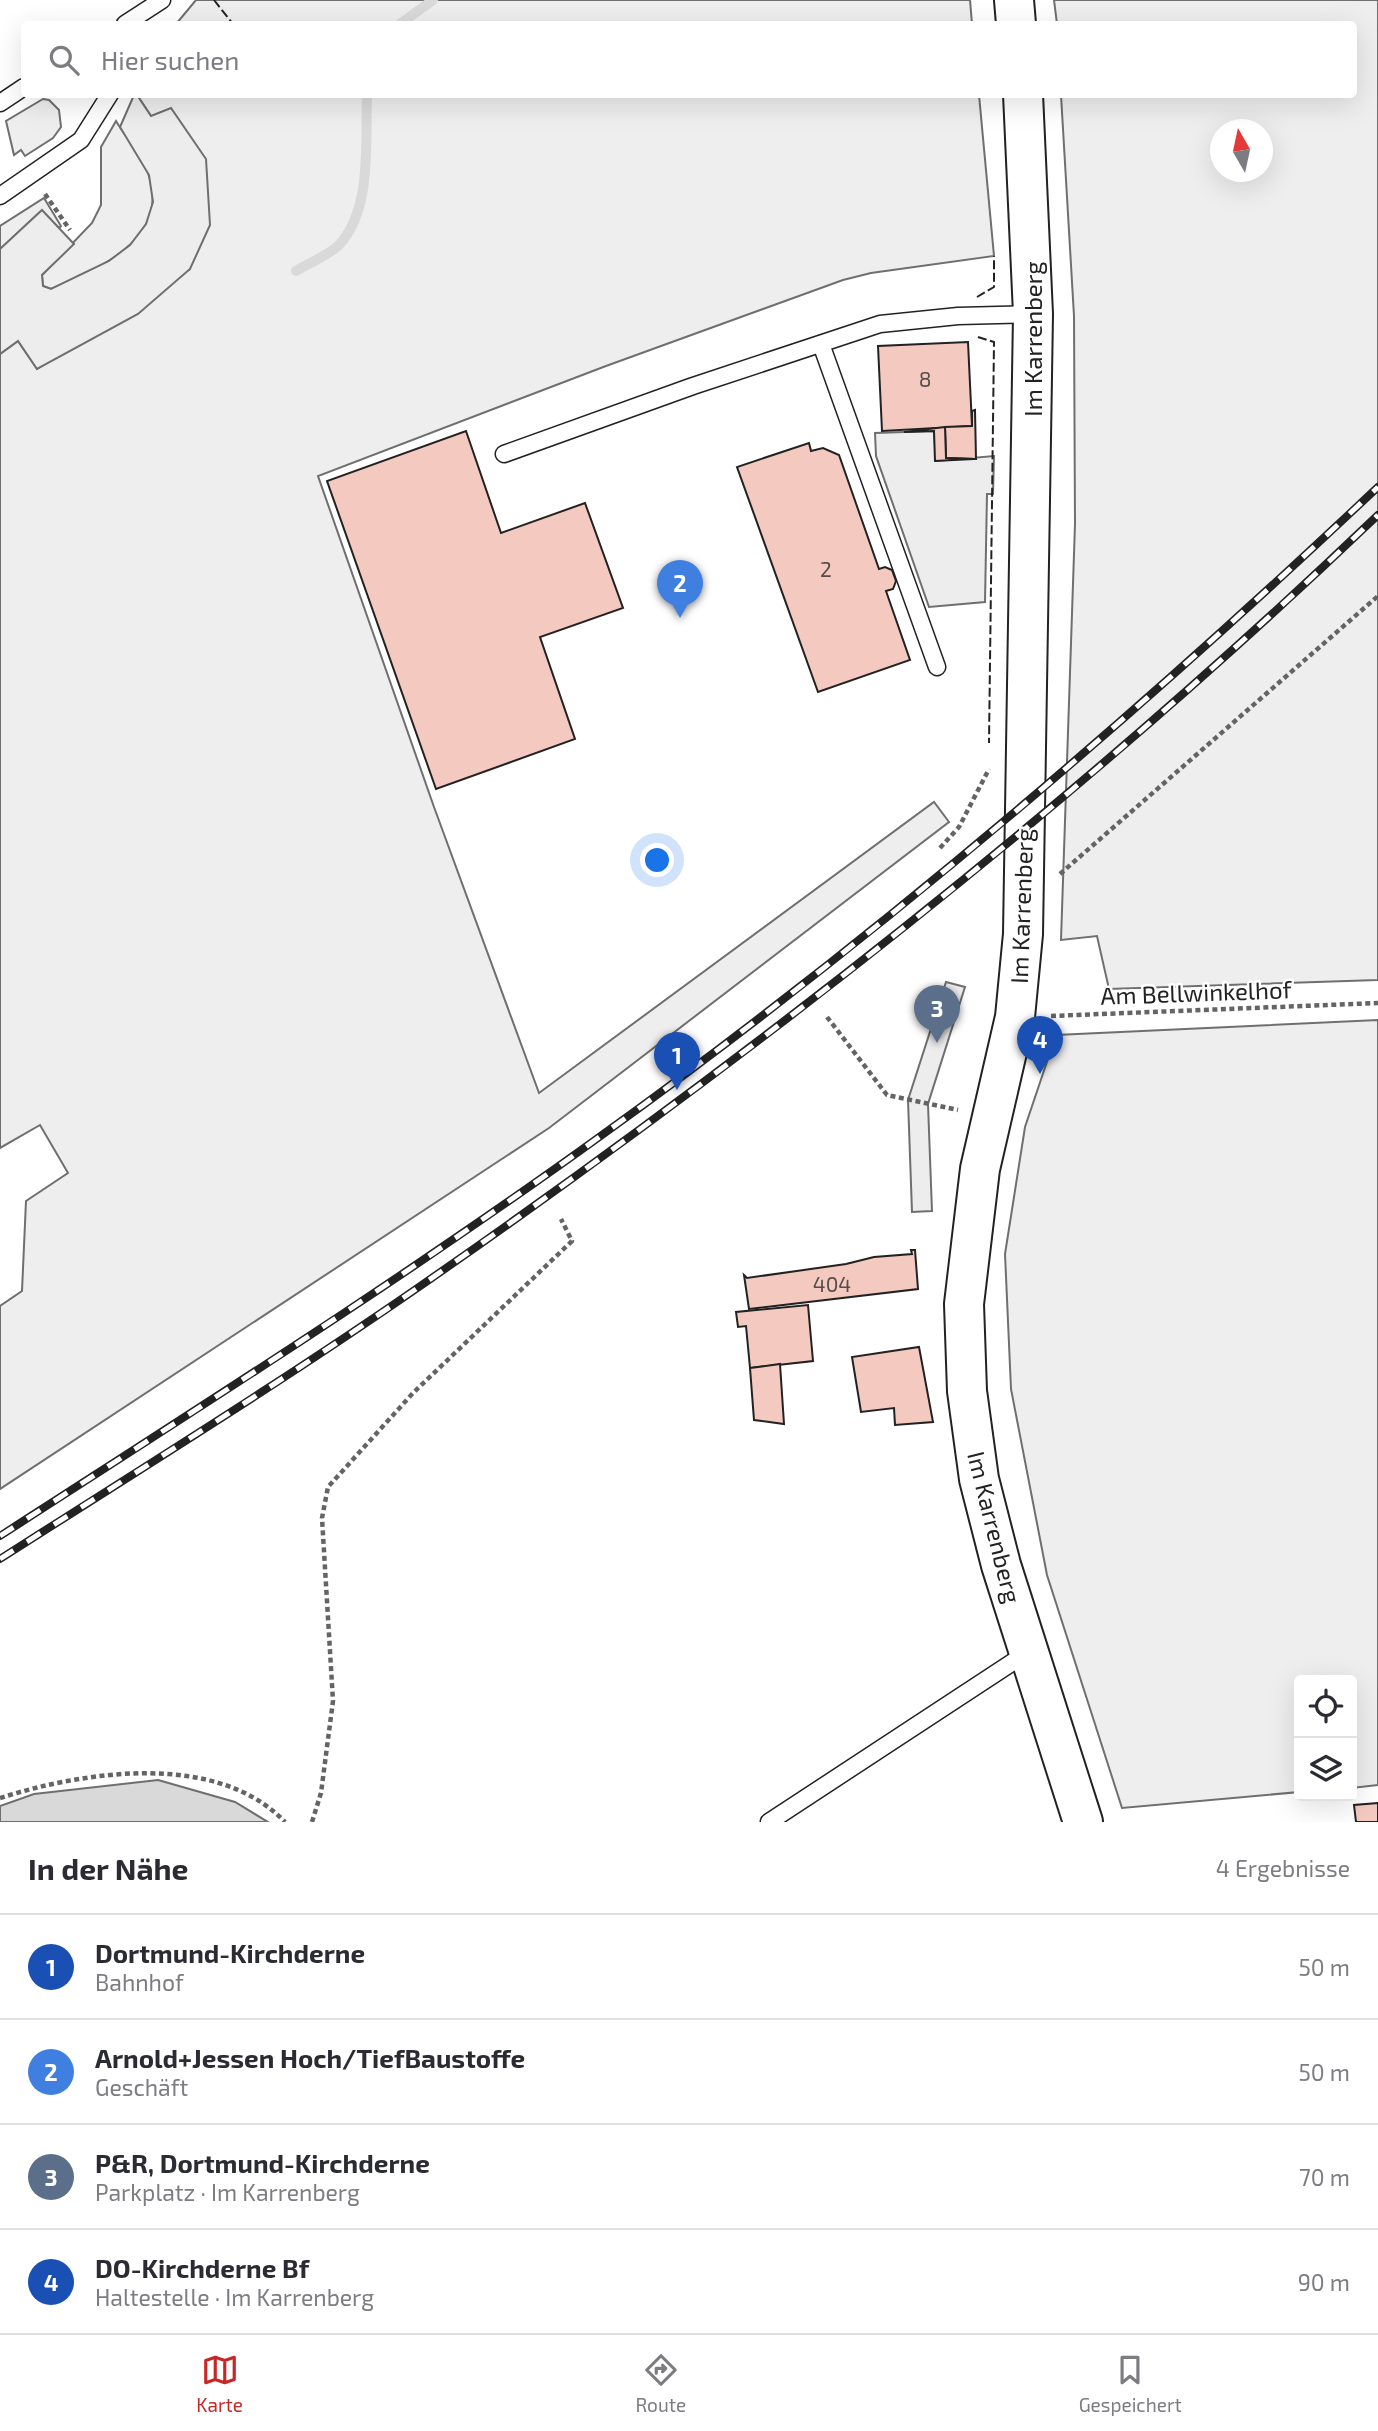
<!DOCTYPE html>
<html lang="de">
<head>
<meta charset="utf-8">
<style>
  :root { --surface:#fff; --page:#f2f2f3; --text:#2b2b33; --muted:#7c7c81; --line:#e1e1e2; --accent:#c62828 }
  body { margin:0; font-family:"Exo 2",sans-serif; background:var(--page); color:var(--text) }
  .controls { position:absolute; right:21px; bottom:21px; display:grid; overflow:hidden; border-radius:7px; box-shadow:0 7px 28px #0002 }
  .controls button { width:63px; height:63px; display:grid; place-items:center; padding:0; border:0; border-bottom:2px solid var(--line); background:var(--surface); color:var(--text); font:35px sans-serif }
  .compass { position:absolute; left:1210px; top:119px; width:63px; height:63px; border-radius:50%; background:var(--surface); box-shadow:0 7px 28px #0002; rotate:351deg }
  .you { position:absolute; left:658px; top:861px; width:24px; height:24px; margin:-18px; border:5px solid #fff; border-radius:50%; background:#1a73e8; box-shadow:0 0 0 10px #1a73e833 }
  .badge { display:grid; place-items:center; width:46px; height:46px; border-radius:50%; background:var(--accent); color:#fff; font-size:23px; font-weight:700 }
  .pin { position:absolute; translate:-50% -58px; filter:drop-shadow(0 2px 4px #0008) }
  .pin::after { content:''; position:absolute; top:37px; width:24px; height:21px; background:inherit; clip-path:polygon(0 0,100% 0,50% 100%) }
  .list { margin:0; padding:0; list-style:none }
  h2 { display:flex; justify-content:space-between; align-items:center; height:91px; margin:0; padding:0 28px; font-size:30px }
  h2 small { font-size:23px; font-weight:400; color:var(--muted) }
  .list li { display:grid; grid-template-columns:46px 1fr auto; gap:21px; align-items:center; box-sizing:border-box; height:105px; padding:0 28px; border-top:2px solid var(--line) }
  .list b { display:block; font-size:26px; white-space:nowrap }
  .list p { margin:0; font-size:23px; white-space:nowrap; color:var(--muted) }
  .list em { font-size:23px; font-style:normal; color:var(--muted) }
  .icon { flex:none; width:38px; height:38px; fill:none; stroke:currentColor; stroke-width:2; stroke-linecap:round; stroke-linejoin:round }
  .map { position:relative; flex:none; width:1378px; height:1822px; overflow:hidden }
  .search { position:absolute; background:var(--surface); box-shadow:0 7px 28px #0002; left:21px; right:21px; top:21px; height:77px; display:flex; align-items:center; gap:18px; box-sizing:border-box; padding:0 24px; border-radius:7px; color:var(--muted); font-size:26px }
  .sheet { height:511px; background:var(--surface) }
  nav { display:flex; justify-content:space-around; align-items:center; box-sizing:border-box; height:98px; border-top:2px solid var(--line); background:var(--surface); font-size:19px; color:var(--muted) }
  nav a { display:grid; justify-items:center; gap:4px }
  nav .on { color:var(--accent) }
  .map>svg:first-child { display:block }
</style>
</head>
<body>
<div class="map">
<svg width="1378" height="1822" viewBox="0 0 1378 1822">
  <rect width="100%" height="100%" fill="#fff"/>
  <!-- green -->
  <g fill="#eee" stroke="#6f6f6f" stroke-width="2" fill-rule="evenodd">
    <polygon points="196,0 970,0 972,24 176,24"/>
    <path d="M1054,0H1378V980L1109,989L1097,936L1061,940L1075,524L1074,316L1061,95L1354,94V24H1057ZM1220,130H1262V172H1220Z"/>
    <polygon points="137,95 979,95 994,256 871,273 843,280 606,366 318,476 434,807 539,1093 934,802 949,822 549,1128 0,1489 0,1306 22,1291 26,1201 68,1173 40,1125 0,1148 0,354 18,341 37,369 190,269 151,116"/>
    <polygon points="43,99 49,100 59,110 61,127 53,138 25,156 21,150 14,155 6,121"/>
    <path d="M116,121C126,138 143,157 149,176C170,239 97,270 51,289L43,286L42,275L92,223L101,205V147Z"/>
    <polygon points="44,198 61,226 59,228 41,211 0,249 0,226"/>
    <polygon points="1378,1020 1378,1785 1352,1788 1352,1680 1299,1680 1299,1792 1122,1808 1047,1575 1011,1389 1005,1254 1025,1127 1056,1035"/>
  </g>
  <!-- parking -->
  <g fill="#ededed" stroke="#6f6f6f" stroke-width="2">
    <polygon points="134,95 137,95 151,116 171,108 206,159 210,225 190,269 138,314 37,369 18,341 0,354 0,249 42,210 74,244 42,275 43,286 51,289 109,261 130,245 146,224 153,202 149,175 120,127"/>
    <polygon points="934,431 936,461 994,456 993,494 987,494 985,602 929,607 876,456 875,433"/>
    <polygon points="946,982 965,987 928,1104 932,1211 912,1212 908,1100"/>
  </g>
  <!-- water -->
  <polygon fill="#d9d9d9" stroke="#6f6f6f" stroke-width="2" points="158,1780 235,1802 268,1822 0,1822 0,1806 34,1794"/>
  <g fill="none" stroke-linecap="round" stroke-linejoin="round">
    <!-- stream -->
    <g stroke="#d9d9d9" stroke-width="10">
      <polyline points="400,24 433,0"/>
      <path d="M296,271C309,263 327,256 338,246C373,210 365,141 367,94"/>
    </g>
  </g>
  <!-- building -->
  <g fill="#f3c9c0" stroke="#222" stroke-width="2">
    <polygon points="968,342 972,426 882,431 878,346"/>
    <polygon points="975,410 976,459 946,458 945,427 972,426 972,411"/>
    <polygon points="945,427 946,458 974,459 935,461 934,431 904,432"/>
    <polygon points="466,431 501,533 585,503 623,608 540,637 575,739 436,789 327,481"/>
    <polygon points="809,443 811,451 823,448 839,455 879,569 885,567 892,570 896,581 893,589 886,591 910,660 818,692 737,467"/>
    <polygon points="911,1250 915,1250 918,1289 749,1309 744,1275 747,1278 846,1264 874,1257 912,1254"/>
    <polygon points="808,1305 813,1361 750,1368 746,1326 738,1327 736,1312"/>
    <polygon points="919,1347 933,1422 895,1425 894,1408 861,1412 852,1357"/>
    <polygon points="780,1364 784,1424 754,1420 750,1368"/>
    <polygon points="1378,1803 1378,1822 1356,1822 1354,1805"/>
  </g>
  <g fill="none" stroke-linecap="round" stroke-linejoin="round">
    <defs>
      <g id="service">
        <polyline points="125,24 162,0"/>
        <polyline points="0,103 24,87"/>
        <polyline points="0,196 81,140 110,94"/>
        <polyline points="821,344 937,667"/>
        <polyline points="504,454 693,386 880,324 958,316 1033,314"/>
        <polyline points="769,1822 1028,1652"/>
      </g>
      <g id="tertiary">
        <polyline points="1014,0 1016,24"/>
        <polyline points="1023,94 1033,314 1023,934 1015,1017 980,1169 964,1304 967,1391 979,1479 1001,1565 1083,1822"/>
      </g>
    </defs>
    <!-- service casing -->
    <use href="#service" stroke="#222" stroke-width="19"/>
    <!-- tertiary casing -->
    <use href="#tertiary" stroke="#222" stroke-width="42"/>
    <!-- path -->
    <g stroke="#646464" stroke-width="4.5" stroke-dasharray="5 3.5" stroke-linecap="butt">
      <polyline points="45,194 70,230"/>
      <polyline points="940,848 959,827 989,769"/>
      <polyline points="1060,874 1378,596"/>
      <polyline points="1051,1016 1378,1003"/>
      <polyline points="827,1017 887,1095 958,1110"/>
      <path d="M0,1798C85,1771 217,1751 285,1822"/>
      <polyline points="312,1822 321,1793 333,1701 322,1518 328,1487 413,1393 572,1241 561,1219"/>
    </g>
    <!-- service -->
    <use href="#service" stroke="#fff" stroke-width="16"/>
    <!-- tertiary -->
    <use href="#tertiary" stroke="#fff" stroke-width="38"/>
    <defs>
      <g id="rail">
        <path d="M0,1536C203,1405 407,1276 602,1135C876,938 1133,718 1378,487"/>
        <path d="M0,1559C139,1470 280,1383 416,1289C755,1054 1080,800 1378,515"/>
      </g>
    </defs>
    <!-- rail casing -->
    <use href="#rail" stroke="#222" stroke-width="8"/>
    <!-- rail -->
    <use href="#rail" stroke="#fff" stroke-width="5" stroke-dasharray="16" stroke-linecap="butt"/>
    <!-- fence -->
    <g stroke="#222" stroke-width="2" stroke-dasharray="9 3.5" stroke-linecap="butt">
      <polyline points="214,0 233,24"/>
      <polyline points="977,297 994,287 994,256"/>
      <polyline points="978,337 994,342 989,743"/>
    </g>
  </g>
  <g text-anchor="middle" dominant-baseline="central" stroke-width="5" stroke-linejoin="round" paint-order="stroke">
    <!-- number labels -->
    <g font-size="21" fill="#564c4a">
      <text x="925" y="378">8</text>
      <text x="826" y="568">2</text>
      <text x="832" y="1283">404</text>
    </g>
    <!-- street labels -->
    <g font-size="24" fill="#222" stroke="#fff">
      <text transform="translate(1032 339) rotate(-90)">Im Karrenberg</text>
      <text transform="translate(1021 906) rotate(-88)">Im Karrenberg</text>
      <text transform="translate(1196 992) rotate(-2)">Am Bellwinkelhof</text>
      <text transform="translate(995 1527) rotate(76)">Im Karrenberg</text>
    </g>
  </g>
</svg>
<div class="controls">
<button><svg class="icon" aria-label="locate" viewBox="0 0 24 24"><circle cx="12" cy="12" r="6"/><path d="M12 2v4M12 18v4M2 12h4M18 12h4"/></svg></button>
<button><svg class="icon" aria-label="layers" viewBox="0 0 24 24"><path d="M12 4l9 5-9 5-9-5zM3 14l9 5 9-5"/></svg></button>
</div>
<svg class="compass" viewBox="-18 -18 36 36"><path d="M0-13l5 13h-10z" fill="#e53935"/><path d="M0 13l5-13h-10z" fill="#7c7c81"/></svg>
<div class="you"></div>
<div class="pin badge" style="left:677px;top:1090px;background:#1a4fb4">1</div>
<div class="pin badge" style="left:680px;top:618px;background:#3f7fe0">2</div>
<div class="pin badge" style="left:937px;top:1043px;background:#5c6f8a">3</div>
<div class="pin badge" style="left:1040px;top:1074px;background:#1a4fb4">4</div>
<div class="search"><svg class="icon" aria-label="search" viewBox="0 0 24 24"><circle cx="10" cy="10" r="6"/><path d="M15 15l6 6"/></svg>Hier suchen</div>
</div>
<section class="sheet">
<h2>In der Nähe<small>4 Ergebnisse</small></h2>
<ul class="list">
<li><span class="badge" style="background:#1a4fb4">1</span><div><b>Dortmund-Kirchderne</b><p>Bahnhof</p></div><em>50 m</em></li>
<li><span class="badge" style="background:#3f7fe0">2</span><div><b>Arnold+Jessen Hoch/TiefBaustoffe</b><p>Geschäft</p></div><em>50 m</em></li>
<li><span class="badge" style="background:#5c6f8a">3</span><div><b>P&amp;R, Dortmund-Kirchderne</b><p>Parkplatz · Im Karrenberg</p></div><em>70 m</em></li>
<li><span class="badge" style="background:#1a4fb4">4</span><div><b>DO-Kirchderne Bf</b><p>Haltestelle · Im Karrenberg</p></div><em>90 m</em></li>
</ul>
</section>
<nav>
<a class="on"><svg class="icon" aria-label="map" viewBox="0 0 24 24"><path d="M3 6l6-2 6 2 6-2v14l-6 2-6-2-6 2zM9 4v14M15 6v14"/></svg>Karte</a>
<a><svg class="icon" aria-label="directions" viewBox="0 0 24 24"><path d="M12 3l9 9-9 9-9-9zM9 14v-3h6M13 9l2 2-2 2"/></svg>Route</a>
<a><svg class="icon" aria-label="saved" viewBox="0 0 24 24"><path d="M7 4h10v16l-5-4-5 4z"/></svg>Gespeichert</a>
</nav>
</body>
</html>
